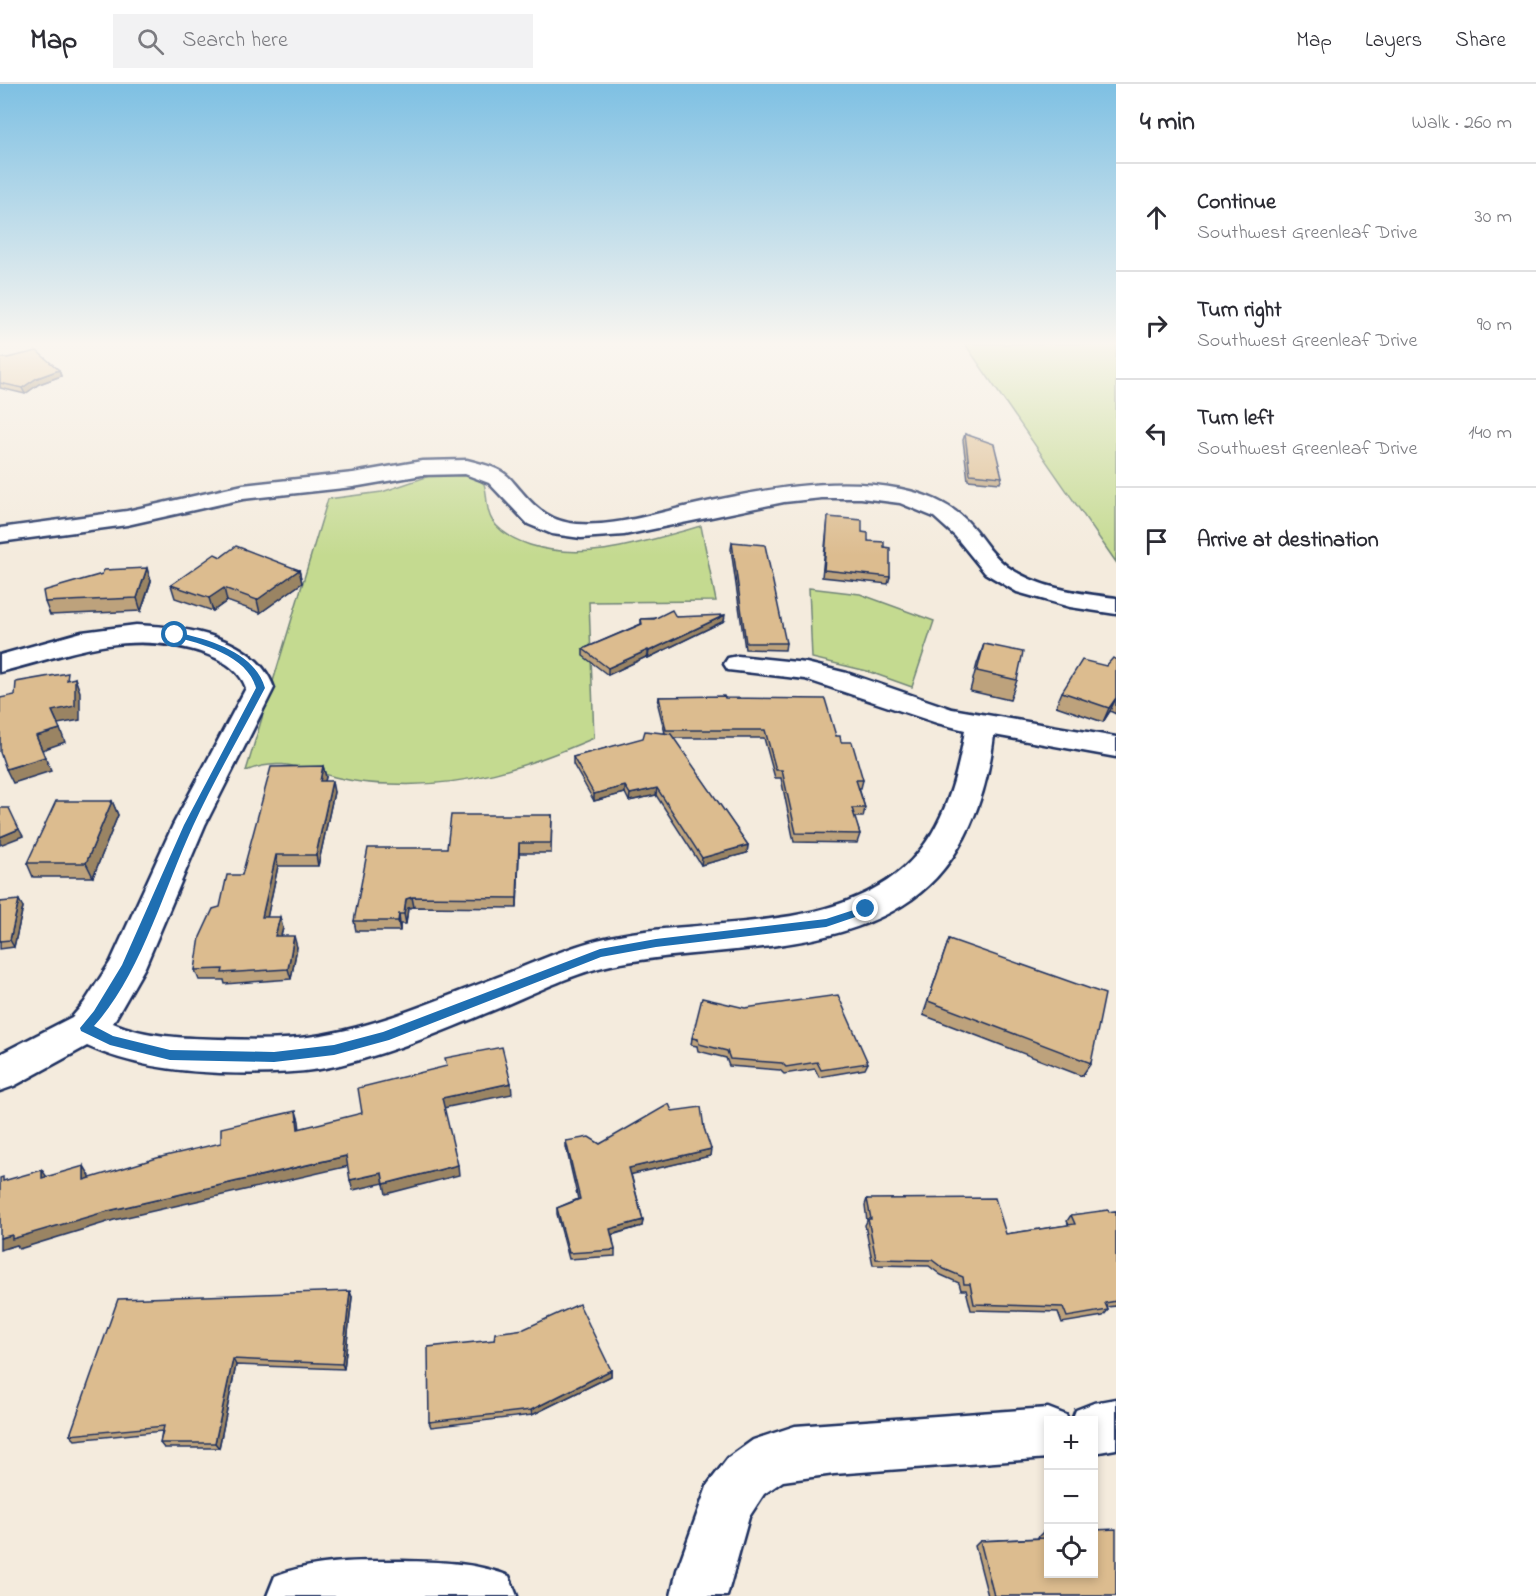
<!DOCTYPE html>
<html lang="en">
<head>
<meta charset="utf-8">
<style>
  :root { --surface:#fff; --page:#f2f2f3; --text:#2b2b33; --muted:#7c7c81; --line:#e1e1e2 }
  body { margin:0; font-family:"Indie Flower",sans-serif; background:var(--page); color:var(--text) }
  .controls { position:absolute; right:18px; bottom:18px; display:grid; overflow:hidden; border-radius:0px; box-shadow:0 3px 9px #0003 }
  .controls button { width:54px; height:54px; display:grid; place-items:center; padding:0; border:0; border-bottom:2px solid var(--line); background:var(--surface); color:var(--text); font:30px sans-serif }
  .stop { position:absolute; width:18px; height:18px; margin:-14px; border:4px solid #1f6fb2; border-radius:50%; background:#fff }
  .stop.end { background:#1f6fb2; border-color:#fff; box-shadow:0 2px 6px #0008 }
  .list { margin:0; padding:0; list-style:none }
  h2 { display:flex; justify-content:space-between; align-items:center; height:78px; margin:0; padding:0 24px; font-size:26px }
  h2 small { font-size:20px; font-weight:400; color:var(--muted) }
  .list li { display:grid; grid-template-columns:39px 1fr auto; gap:18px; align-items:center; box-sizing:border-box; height:108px; padding:0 24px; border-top:2px solid var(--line) }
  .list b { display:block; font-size:22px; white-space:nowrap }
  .list p { margin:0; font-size:20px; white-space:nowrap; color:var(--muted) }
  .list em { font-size:20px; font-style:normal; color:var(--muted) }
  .icon { flex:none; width:33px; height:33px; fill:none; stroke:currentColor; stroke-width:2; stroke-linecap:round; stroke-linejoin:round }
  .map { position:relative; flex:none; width:1116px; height:1512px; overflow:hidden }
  header { display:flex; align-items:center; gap:36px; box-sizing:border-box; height:84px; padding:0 30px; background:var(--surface); border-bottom:2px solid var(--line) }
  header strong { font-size:28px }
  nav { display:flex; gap:33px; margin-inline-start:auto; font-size:21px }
  .search { width:420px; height:54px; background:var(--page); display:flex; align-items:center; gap:15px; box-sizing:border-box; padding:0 21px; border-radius:0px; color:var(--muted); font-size:22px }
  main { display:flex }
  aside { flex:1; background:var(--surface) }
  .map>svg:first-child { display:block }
</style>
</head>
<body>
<header>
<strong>Map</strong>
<div class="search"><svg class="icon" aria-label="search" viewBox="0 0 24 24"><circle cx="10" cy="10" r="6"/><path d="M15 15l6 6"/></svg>Search here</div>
<nav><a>Map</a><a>Layers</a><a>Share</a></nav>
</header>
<main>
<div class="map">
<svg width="1116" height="1512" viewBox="0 0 1116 1512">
  <rect width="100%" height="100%" fill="#f4ebdd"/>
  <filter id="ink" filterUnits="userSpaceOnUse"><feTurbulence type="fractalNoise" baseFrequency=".0167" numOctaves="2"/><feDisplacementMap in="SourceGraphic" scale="12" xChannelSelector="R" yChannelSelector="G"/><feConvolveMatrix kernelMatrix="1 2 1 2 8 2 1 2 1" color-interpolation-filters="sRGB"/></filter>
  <g filter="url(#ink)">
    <!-- green -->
    <g fill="#c4da90" stroke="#708477" stroke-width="1.5">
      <polygon points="965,260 1116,260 1116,478"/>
      <path d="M438,389C455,389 470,388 484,400C488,411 485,425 492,436C500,449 515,456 530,461C587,479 646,457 701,442L716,517L589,518L594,654C526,683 465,704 390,700C373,700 356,698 339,694C304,686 281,672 246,687L328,415L382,408Z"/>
      <polygon points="809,504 860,510 934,537 912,603 867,587 812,574"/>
    </g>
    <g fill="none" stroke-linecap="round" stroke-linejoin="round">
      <defs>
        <g id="street">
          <path d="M136,541C184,543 255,551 274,604L205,741L145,883L113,939C146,953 183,954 219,955C253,956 288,957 322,951C385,940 444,913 503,891C538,877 573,861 610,853C698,834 808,849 887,797C938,763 956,704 965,646L937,639L805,595L728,586L724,580L728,574L738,572L806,579L847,589L952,625L1116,653V673L994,651C987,712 964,778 912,815C828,874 708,861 611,881C572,889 522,915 484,930C431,952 376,975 320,985C287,990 253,990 220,989C173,987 130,981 87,962L14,1002L0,1007V970L72,933L84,919L111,877L173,741L246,604C240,586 223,576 206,570C130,543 73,570 0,588V571L82,548Z"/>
          <polygon points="1116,1315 1116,1365 1094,1369 1094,1336 1072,1336 1076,1326 1094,1319"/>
          <polygon points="1048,1324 1066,1331 1068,1336 1048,1336 1048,1374 834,1390 783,1397 764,1410 749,1433 727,1512 671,1512 677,1486 708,1400 728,1374 753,1356 795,1342"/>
          <path d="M403,1477C440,1478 474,1478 509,1492L517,1512H267L275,1492C315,1476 360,1477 403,1477Z"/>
        </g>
        <path id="secondary" d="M467,376C479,379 496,383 505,390C511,394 516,402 521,407C537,426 552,438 577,440C615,443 653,430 689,422C757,407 831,391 901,405C930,411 956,422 975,446C985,459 994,473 1008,483C1040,505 1079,509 1116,514V530L1070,523L1017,508L985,489L955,452L934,433L900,419L861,414H822L784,418L624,451L581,454L552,450L528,440L489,399L465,390L422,391L353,403L243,415L127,441L0,458V444L127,427L243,401L353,389L422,377Z"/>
      </defs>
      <!-- street casing -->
      <use href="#street" stroke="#1b2f5e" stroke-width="5"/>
      <!-- secondary casing -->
      <use href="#secondary" stroke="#1b2f5e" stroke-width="5"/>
      <!-- street -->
      <use href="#street" fill="#fff" fill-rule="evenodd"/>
      <!-- secondary -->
      <use href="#secondary" fill="#fff" fill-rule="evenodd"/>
    </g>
    <!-- wall -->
    <g fill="#bda27b" stroke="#1b2f5e" stroke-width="1.5">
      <polygon points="0,274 59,286 61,292 39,300 25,310 0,304"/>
      <polygon points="965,350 1002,393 1000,399 968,396 963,356"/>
      <polygon points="828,433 862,448 868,457 884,463 890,493 888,500 822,493"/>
      <polygon points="732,458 786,559 785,566 745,565 731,465"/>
      <polygon points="221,473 299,486 302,499 260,529 227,517 213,527 175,514 171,501"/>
      <polygon points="151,497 141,527 50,531 45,518"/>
      <polygon points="676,533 724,537 648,574 648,572 608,591 583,572 583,565 641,540 641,535"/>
      <polygon points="984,560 1017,596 1010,616 970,607 977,580"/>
      <polygon points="1116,576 1116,630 1110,627 1103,638 1056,622 1062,608 1106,582"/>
      <polygon points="659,613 725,614 836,652 841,658 863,696 861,704 859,704 865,724 863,733 854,733 860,750 857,759 794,758 781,694 775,694 764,654 673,654 748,761 747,769 701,781 656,711 629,717 625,709 594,717 573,680 573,673 665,649 658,621"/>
      <polygon points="323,682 326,693 325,697 334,708 318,782 278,782 267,833 283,844 281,852 297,863 291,895 225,900 224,896 199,896 195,886 242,791"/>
      <polygon points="112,717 118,731 93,793 33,793 27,779"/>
      <polygon points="552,731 551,769 519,769 517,824 414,823 408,824 406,840 400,840 400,847 356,847 354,837 447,764"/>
      <polygon points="0,818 23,823 14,863 0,865"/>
      <polygon points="949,855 1091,979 1082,992 923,931"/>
      <polygon points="692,954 868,979 865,985 819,993 815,985 784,990 780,986 729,982 726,974 698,967 697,962 691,961"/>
      <polygon points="672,1027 704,1044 710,1072 631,1090 643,1136 642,1142 612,1151 615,1166 615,1172 569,1175 557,1130 557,1124 578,1115 566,1063 566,1057 600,1060"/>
      <polygon points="867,1115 1006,1150 1069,1141 1067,1137 1071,1131 1116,1127 1116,1222 1107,1223 1108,1226 1103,1232 1062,1239 1058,1228 971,1226 966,1206 961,1206 959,1199 941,1191 929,1182 873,1181 865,1141 867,1137 865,1121"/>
      <polygon points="352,1213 344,1285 236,1281 219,1364 164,1364 160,1359 162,1347 75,1356 70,1351"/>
      <polygon points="611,1286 611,1292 532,1331 431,1343 429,1338"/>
      <polygon points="1043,1448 1116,1512 988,1512 975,1462 980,1457 1039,1454 1038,1453"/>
    </g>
    <!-- shaded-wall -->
    <g fill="#9a8464" stroke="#1b2f5e" stroke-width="1.5">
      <polygon points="59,286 61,292 39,300 25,310 22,304 37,294"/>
      <polygon points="147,484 151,497 141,527 137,514"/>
      <polygon points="299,486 302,499 260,529 257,516"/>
      <polygon points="224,504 227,517 213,527 209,514"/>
      <polygon points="725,531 724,537 648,574 649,567"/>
      <polygon points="648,566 648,572 608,591 608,584"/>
      <polygon points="75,594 80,608 80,636 58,640 52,627"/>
      <polygon points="1116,614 1110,627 1103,638 1109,624"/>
      <polygon points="60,645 65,658 42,666 36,652"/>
      <polygon points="45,673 51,687 13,699 6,685"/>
      <polygon points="323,682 326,693 322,708 320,697"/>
      <polygon points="332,697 334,708 318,782 316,771"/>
      <polygon points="625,702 625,709 594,717 594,710"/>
      <polygon points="657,704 656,711 629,717 630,710"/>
      <polygon points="112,717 118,731 93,793 86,779"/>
      <polygon points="19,745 23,752 0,761 0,753"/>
      <polygon points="519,759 519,769 517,824 517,814"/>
      <polygon points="748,761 747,769 701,781 702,774"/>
      <polygon points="276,771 278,782 265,844 262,833"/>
      <polygon points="412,813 414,823 408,824 406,840 404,830 406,815"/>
      <polygon points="19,816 23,823 14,863 10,856"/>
      <polygon points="399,830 400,840 400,847 398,837"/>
      <polygon points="280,833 283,844 278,863 275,852"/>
      <polygon points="294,852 297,863 291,895 288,885"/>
      <polygon points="511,999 512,1010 443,1024 442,1014"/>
      <polygon points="296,1027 299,1037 301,1055 298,1045"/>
      <polygon points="711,1065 710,1072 629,1091 629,1084"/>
      <polygon points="346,1072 349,1082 114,1136 19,1165 17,1161 0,1166 0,1154 108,1127"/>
      <polygon points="458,1081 459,1091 386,1110 384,1100"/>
      <polygon points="84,1082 90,1092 90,1106 84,1096"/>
      <polygon points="42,1086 49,1096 42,1094"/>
      <polygon points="382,1089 384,1099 353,1106 350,1096"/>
      <polygon points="643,1136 642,1142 610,1151 610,1145"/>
      <polygon points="350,1207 352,1213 344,1285 342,1280"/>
      <polygon points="233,1275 236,1281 219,1364 215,1359"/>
      <polygon points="611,1286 611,1292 532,1331 531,1326"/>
    </g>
    <!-- building -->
    <g fill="#dcbc8f" stroke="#1b2f5e" stroke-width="1.5">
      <polygon points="37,267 59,286 37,294 22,304 0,299 0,274 7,274"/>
      <polygon points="965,350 994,360 1002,393 970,390"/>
      <polygon points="828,433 862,436 862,448 868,449 868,457 884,458 884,463 890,464 890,493 824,486"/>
      <polygon points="732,458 765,461 786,559 746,559"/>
      <polygon points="236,462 299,486 257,516 224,504 209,514 171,501 215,470 221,473"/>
      <polygon points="147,484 137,514 45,518 43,507 102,490 104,486"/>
      <polygon points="672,526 676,533 725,531 649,567 648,566 608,584 583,565 642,540 641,535 654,535"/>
      <polygon points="984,560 1023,568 1017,596 977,587"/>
      <polygon points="1113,574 1116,576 1116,614 1109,624 1062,608 1082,576 1106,582"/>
      <polygon points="68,589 67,596 75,594 75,622 52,627 60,645 36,652 45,673 6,685 0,668 0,614 15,611 16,598"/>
      <polygon points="724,612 725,614 825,615 836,652 840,652 841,658 852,658 863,696 856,696 865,724 852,724 860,750 796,749 782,686 776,686 765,646 666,646 659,613"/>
      <polygon points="645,647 671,650 748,761 702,774 657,704 630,710 625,702 594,710 573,673 643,654"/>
      <polygon points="323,682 320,697 332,697 316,771 276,771 262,833 280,833 275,852 294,852 288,885 222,889 223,885 195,886 200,853 213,825 220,823 227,791 242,791 271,683"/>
      <polygon points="56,717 112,717 86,779 27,779"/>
      <polygon points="0,724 9,724 19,745 0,753"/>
      <polygon points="451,731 552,731 551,759 519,759 517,814 412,813 406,815 404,830 399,830 398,837 354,837 368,764 447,764"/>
      <polygon points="19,816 10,856 0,857 0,818"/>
      <polygon points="949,855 1105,910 1091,979 928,917"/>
      <polygon points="838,911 868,979 821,986 817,978 786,983 782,979 730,975 727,967 699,960 698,955 692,954 702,914 745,924"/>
      <polygon points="502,963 511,999 442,1014 458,1081 384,1100 382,1089 350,1096 346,1072 108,1127 12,1155 12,1151 0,1154 0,1094 3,1093 3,1097 42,1086 42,1094 84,1082 84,1096 157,1074 221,1059 221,1044 296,1027 298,1045 362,1029 358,1004 447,982 445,974"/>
      <polygon points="669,1020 672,1027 701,1023 704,1044 711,1065 629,1084 643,1136 610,1145 615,1166 569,1169 557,1124 580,1115 566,1057 589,1053 600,1060"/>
      <polygon points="995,1114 1006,1150 1075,1140 1071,1131 1108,1126 1109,1128 1116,1127 1116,1217 1105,1219 1108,1226 1067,1233 1063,1223 974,1220 970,1200 964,1200 963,1193 944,1185 932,1176 876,1175 868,1135 871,1135 867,1115"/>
      <polygon points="350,1207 342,1280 233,1275 215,1359 160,1359 164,1342 70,1351 118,1215"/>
      <polygon points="579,1220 611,1286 531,1326 429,1338 428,1263 494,1256 495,1249 524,1245"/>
      <polygon points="1116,1445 1116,1512 994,1512 980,1457 1045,1454 1043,1448 1048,1448 1048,1490 1094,1490 1094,1446"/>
    </g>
  </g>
  <!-- sky -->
  <linearGradient id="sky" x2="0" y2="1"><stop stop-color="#7ec0e3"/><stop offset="0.55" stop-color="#faf6f0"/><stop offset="1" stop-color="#faf6f0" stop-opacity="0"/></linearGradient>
  <rect width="1116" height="472" fill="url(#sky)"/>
  <!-- route -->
  <path fill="#1f6fb2" d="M175,548C208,555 255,568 265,604C241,650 214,696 193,742C164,805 140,892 94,942L113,952L170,966L274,968L334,961L383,948L600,865L656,855L826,835L866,822L871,825L870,828L826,843L656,863L601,873L389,956L334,971L274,978L170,976L110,961L81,947L80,944L94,927L122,881L184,741L256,604C247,571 202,560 172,552V549Z"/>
</svg>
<div class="controls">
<button>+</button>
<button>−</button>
<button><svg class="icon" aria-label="locate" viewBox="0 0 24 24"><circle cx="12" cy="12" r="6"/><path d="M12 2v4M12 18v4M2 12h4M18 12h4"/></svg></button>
</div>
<div class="stop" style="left:175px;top:551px"></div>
<div class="stop end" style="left:866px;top:825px"></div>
</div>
<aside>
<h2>4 min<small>Walk · 260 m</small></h2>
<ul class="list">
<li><svg class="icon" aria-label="ahead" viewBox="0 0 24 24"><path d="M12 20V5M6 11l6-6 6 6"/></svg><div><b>Continue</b><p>Southwest Greenleaf Drive</p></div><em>30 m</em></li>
<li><svg class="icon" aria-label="right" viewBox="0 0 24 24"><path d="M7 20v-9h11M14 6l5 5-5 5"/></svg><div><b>Turn right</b><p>Southwest Greenleaf Drive</p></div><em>90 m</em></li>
<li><svg class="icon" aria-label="left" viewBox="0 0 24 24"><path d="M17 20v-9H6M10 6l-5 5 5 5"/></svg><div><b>Turn left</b><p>Southwest Greenleaf Drive</p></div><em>140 m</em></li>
<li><svg class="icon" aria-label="arrive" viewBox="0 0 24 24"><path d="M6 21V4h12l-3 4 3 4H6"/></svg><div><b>Arrive at destination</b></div></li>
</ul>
</aside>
</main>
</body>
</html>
